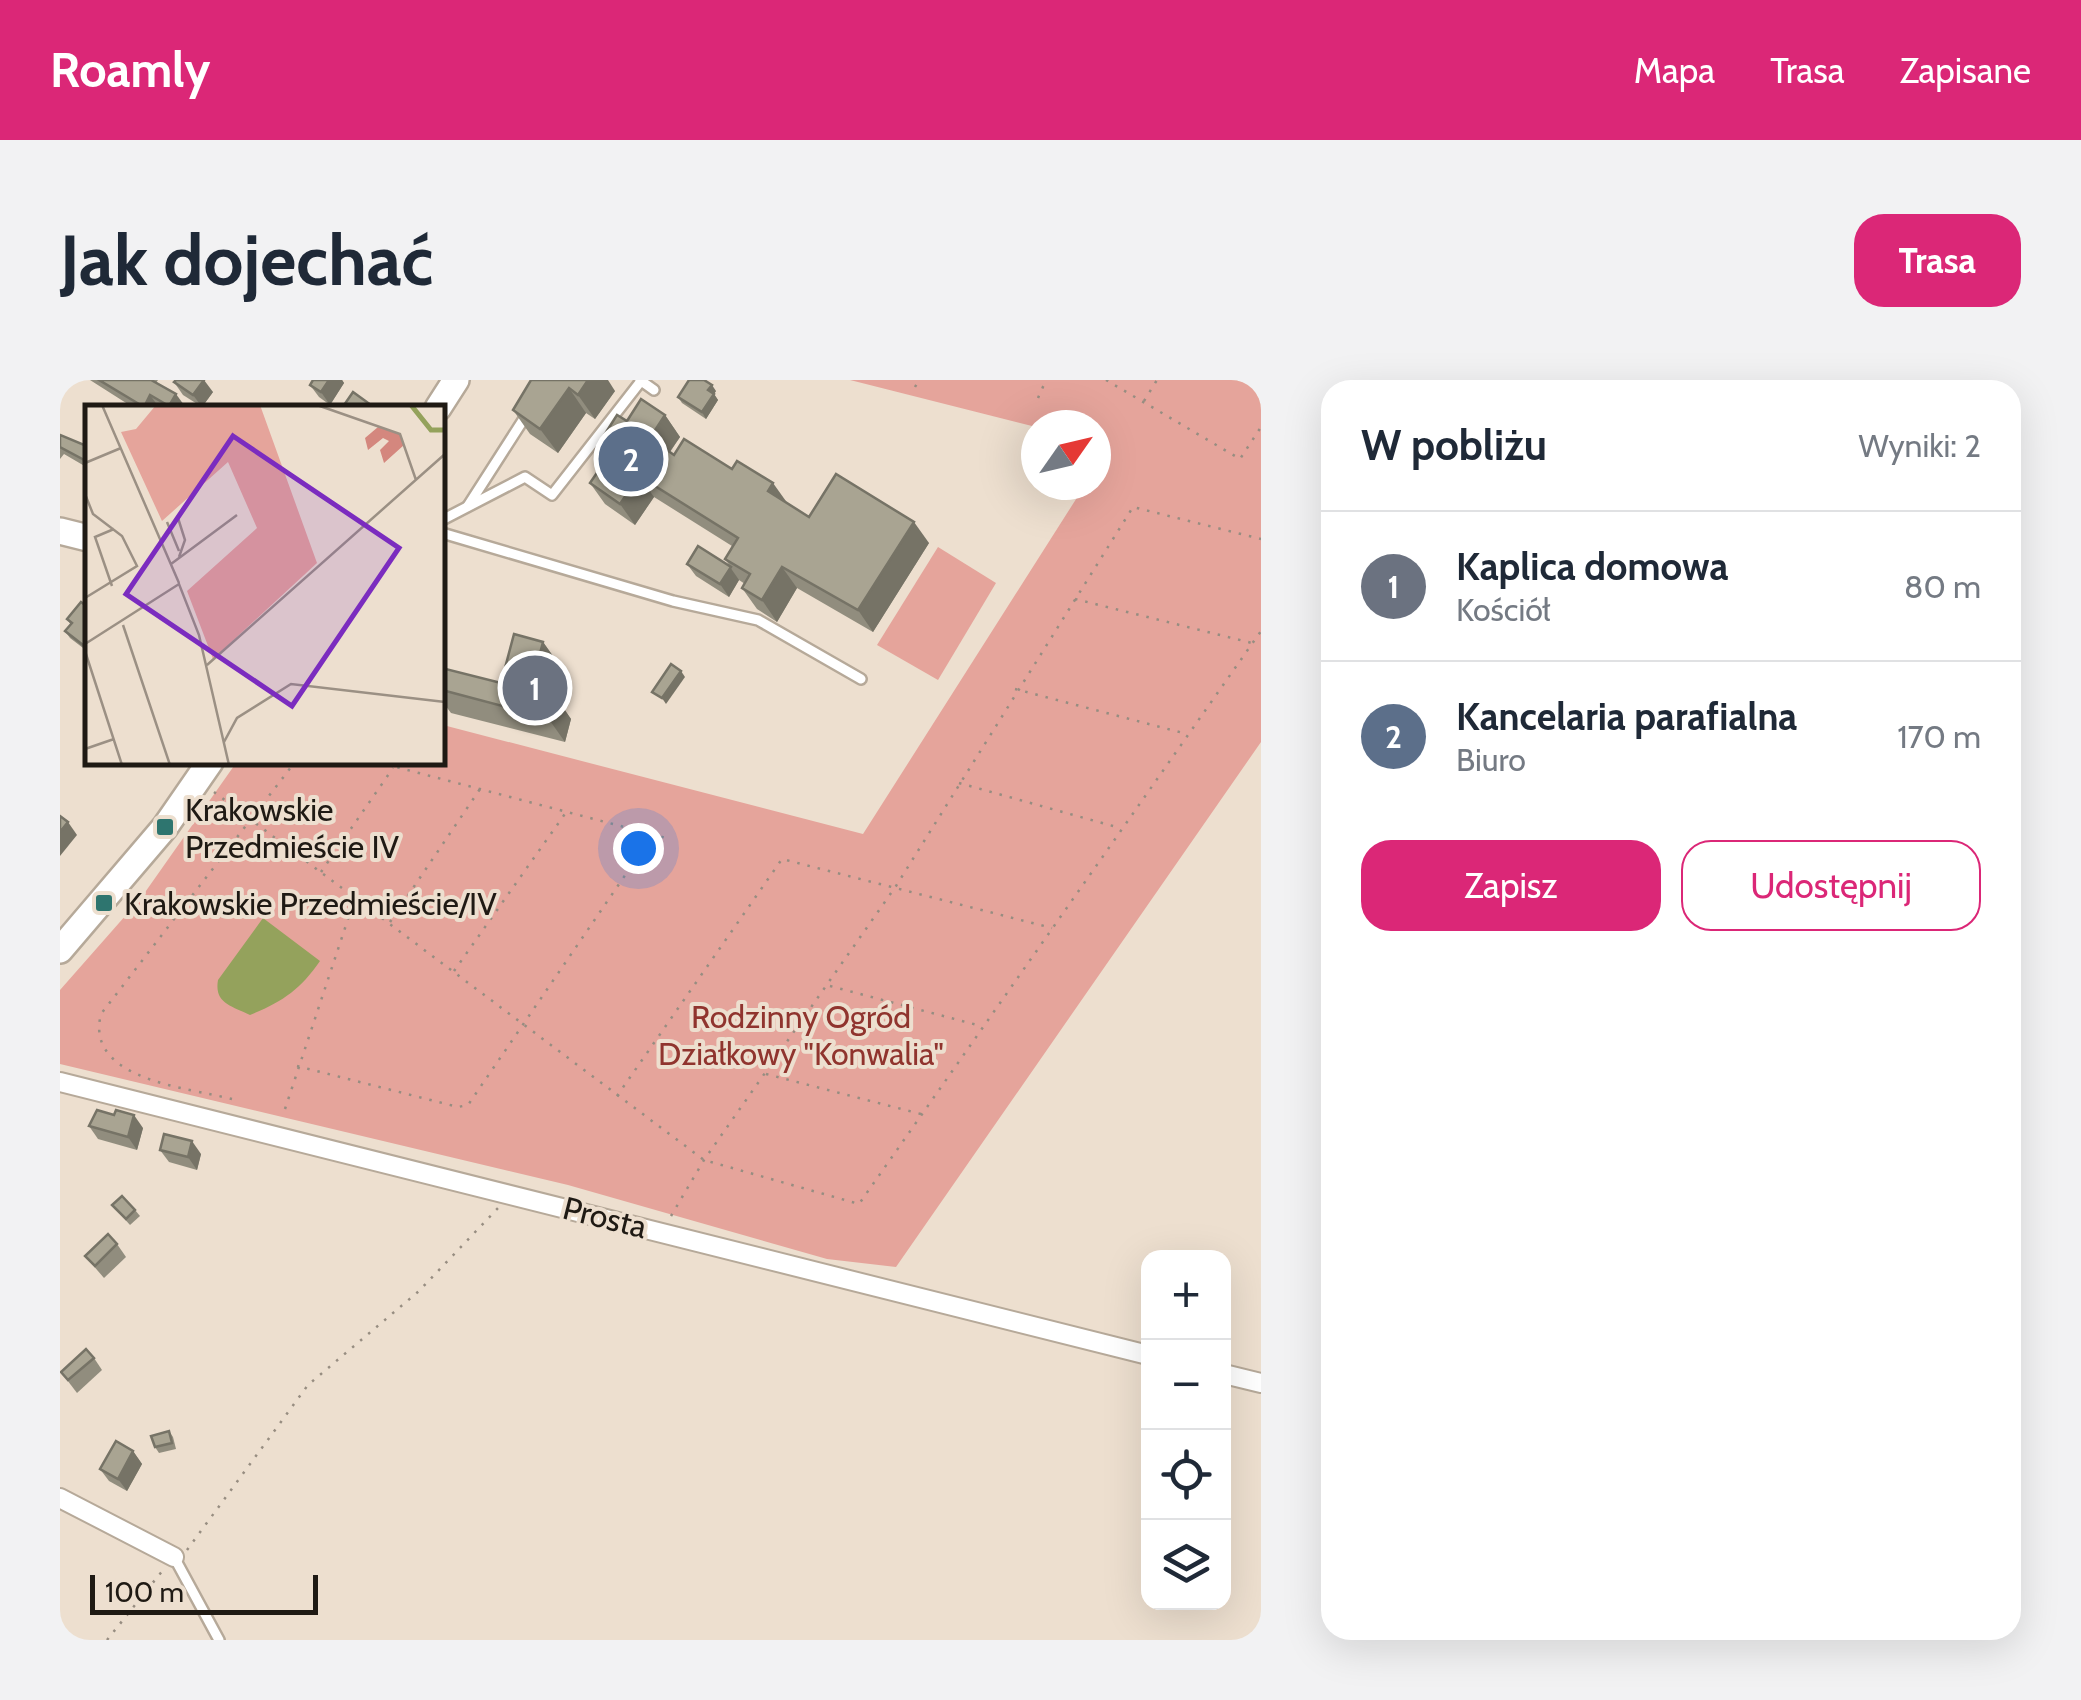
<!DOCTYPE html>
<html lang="pl">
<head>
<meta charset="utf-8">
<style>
  :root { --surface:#fff; --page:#f2f2f3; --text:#1f2937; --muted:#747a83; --line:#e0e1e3; --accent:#db2777 }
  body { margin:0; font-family:Cabin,sans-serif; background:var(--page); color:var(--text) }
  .controls { position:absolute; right:30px; bottom:30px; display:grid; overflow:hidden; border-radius:20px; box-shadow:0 10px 40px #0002 }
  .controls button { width:90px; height:90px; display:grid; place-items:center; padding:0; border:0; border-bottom:2px solid var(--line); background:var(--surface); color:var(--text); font:50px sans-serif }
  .compass { position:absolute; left:961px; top:30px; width:90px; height:90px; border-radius:50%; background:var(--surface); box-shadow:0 10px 40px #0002; rotate:56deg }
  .scale { position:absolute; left:30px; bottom:25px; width:228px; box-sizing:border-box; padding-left:10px; border:5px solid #1f1a14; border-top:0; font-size:28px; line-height:35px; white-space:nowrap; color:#1f1a14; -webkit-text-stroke:8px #eddfcf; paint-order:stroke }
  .you { position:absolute; left:578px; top:468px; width:35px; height:35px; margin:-25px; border:8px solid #fff; border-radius:50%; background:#1a73e8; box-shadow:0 0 0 15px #1a73e833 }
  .badge { display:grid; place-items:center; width:65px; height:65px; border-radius:50%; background:var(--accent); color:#fff; font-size:32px; font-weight:700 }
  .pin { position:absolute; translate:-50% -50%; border:5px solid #fff; box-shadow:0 2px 10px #0006 }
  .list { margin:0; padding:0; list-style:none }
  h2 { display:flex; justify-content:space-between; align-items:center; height:130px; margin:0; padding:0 40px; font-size:42px }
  h2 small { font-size:32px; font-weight:400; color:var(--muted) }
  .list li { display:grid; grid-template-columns:65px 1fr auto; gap:30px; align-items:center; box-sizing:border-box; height:150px; padding:0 40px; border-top:2px solid var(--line) }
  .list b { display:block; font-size:38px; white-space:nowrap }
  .list p { margin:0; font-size:32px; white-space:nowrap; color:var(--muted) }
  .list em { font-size:32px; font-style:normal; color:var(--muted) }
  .actions { display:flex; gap:20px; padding:30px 40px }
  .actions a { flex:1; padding:22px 0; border:2px solid var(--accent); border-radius:30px; text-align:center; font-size:35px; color:var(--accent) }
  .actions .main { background:var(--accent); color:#fff }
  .icon { flex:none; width:55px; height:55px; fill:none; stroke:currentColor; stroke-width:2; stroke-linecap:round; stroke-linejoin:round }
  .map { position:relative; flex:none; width:1201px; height:1260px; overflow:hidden; border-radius:30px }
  header { display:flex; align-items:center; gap:60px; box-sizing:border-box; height:140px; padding:0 50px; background:var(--accent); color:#fff }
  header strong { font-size:48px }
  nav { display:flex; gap:55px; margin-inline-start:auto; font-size:35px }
  .intro { display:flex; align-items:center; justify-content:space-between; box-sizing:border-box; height:240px; padding:0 60px }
  h1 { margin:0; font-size:70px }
  .button { padding:25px 45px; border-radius:30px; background:var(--accent); color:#fff; font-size:35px; font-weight:700 }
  main { display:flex; gap:60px; padding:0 60px }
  aside { flex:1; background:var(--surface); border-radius:30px; box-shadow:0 10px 40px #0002 }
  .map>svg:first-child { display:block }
</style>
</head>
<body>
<header>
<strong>Roamly</strong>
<nav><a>Mapa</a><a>Trasa</a><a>Zapisane</a></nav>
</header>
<div class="intro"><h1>Jak dojechać</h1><a class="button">Trasa</a></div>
<main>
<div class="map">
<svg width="1201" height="1260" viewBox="0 0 1201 1260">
  <rect width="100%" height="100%" fill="#eddfcf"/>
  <!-- green -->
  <g fill="#e5a49b">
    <polygon points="790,0 1201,0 1201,362 836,887 767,879 508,805 0,684 0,610 81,518 176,383 382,382 383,345 803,454 1025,105 1036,105 1036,87 1049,66 1036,62 1036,45 976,47"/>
    <polygon points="878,167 936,203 878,300 817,265"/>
  </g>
  <!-- water -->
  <path fill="#94a25c" d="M203,538L260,581C240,610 222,622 190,635C171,626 154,623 158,600Z"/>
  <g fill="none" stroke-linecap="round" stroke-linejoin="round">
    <defs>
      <g id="lane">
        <polyline points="580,0 594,10"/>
        <polyline points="408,126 467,34"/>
        <polyline points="382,140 465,97 492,115 581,1"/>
        <polyline points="382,153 613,221 698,240 801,299"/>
        <polyline points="114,1177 159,1260"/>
      </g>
      <g id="street">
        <polyline points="0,702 1088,975"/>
        <polyline points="1164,994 1201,1003"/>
        <polyline points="0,1118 114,1177"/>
      </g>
      <g id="secondary">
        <polyline points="378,28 396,0"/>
        <polyline points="0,151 28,158"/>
        <polyline points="0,570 105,447 150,382"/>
      </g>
    </defs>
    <!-- lane casing -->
    <use href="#lane" stroke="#b6a999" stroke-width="14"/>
    <!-- street casing -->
    <use href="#street" stroke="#b6a999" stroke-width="22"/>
    <!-- secondary casing -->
    <use href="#secondary" stroke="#b6a999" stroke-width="30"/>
    <!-- path -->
    <g stroke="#978d81" stroke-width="2.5" stroke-dasharray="2.5 8" stroke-linecap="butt">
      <polyline points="1046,0 1180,79 1201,47"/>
      <polyline points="855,7 859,0"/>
      <polyline points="978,18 986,0"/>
      <polyline points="1084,21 1097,0"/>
      <polyline points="1015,219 1192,263"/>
      <polyline points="955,309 1127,354"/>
      <polyline points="317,382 610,459"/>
      <polyline points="899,403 1060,448"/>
      <polyline points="154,412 644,780 799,824 1201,251"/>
      <polyline points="261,492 333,388"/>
      <polyline points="330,542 420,409"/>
      <polyline points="394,591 507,431"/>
      <polyline points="770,606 921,646"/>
      <polyline points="237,686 398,727 408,725 594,453"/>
      <polyline points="706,694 861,734"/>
      <polyline points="557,716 722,479 992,548"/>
      <path d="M172,719C129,708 24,700 41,634L235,382"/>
      <polyline points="225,729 294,521"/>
      <polyline points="611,836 644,780 836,506 1073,127 1201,159"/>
      <polyline points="127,1170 248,1005 359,911 439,827"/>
      <polyline points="47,1260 103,1190"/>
    </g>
    <!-- lane -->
    <use href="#lane" stroke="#fff" stroke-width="9"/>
    <!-- street -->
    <use href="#street" stroke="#fff" stroke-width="18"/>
    <!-- secondary -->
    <use href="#secondary" stroke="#fff" stroke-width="25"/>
  </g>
  <!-- wall -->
  <g fill="#918d7e">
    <polygon points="30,0 98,0 96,3 124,25 123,28 101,28 98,26 98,28 74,28"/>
    <polygon points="253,0 282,0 284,3 270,25 259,17 250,5"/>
    <polygon points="471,0 555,11 535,39 526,33 498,73 470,54 453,30"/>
    <polygon points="114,2 153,12 142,27 123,15"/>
    <polygon points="656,11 654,14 658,20 646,39 622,23 618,17"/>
    <polygon points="605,35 620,57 610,72 614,75 727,123 749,137 869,163 813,252 737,208 717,242 697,229 682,208 685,204 679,200 669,217 636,196 627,184 670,186 665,179 672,166 594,117 575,145 545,124 530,103 550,73 541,60 567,41"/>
    <polygon points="0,55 24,65 28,58 28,88 4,74 0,79"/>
    <polygon points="28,227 28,271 27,271 10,258 5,251 11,245 7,239"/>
    <polygon points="483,262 500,286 493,314 511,339 505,362 391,333 382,321 382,288 441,303"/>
    <polygon points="29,746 83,748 77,770 38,759"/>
    <polygon points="100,770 141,774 137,790 109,782"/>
    <polygon points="52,825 75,830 80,836 70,845"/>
    <polygon points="57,864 66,877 44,898 25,876"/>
    <polygon points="34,978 42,990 17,1013 1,992"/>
    <polygon points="109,1051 113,1057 116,1069 99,1073 95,1067"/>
    <polygon points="73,1071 82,1084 67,1111 49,1101 40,1089"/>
  </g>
  <!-- shaded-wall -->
  <g fill="#767366">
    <polygon points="144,0 153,12 142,27 133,15"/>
    <polygon points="269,0 282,0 284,3 270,25 261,12"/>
    <polygon points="528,0 548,0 555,11 535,39 518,15"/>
    <polygon points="652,5 656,11 654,14 658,20 646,39 642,32 648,10"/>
    <polygon points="509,8 526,33 498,73 480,49"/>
    <polygon points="116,14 124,25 123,28 109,26"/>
    <polygon points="90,15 98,26 98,28 84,27"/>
    <polygon points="605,35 620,57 604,80 590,58"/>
    <polygon points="579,96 594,117 575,145 560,124"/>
    <polygon points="713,103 728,124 708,111"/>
    <polygon points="854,142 869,163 813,252 798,230"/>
    <polygon points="670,187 679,200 669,217 660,204"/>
    <polygon points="722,187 737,208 717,242 702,220"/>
    <polygon points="483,262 500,286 488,333 471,308"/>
    <polygon points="621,291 625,297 606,324 602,318"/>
    <polygon points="494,314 511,339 505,362 488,338"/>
    <polygon points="8,442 17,455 0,476 0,452"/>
    <polygon points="74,735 83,748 77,770 68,757"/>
    <polygon points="132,761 141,774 137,790 128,777"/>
    <polygon points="73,1071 82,1084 67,1111 58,1099"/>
  </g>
  <!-- building -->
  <g fill="#a9a492" stroke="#767366" stroke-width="2.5">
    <polygon points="39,0 91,0 116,14 109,26 90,15 84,27"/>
    <polygon points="116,0 144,0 133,15 114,2"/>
    <polygon points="253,0 269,0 261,12 250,5"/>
    <polygon points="471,0 528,0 518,15 509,8 480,49 453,30"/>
    <polygon points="629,0 644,0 652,5 648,10 654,14 642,32 618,17"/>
    <polygon points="293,12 311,25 309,28 282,28"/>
    <polygon points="581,19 605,35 590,58 614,75 624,59 672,89 677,81 713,103 708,111 749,137 776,94 854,142 798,230 722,187 702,220 682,208 690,194 665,179 678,158 579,96 560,124 530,103 554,68 541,60 557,35 567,41"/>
    <polygon points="0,55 24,65 28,58 28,82 0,67"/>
    <polygon points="638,166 671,187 660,204 627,184"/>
    <polygon points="21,222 28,227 28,259 23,265 5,251 12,243 7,239"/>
    <polygon points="454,254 483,262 471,308 494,314 488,338 382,310 382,288 441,303"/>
    <polygon points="611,284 621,291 602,318 592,312"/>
    <polygon points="0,436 8,442 0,452"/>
    <polygon points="37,730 54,735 56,730 74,735 68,757 29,746"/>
    <polygon points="104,754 132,761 128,777 100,770"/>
    <polygon points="62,816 75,830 66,839 52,825"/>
    <polygon points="48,854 57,864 35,886 25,876"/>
    <polygon points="26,969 34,978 8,1000 1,992"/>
    <polygon points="109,1051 112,1063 95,1067 91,1056"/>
    <polygon points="56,1061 73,1071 58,1099 40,1089"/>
  </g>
  <!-- markers -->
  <g fill="#2e756f" stroke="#eddfcf" stroke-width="4">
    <rect x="95" y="437" width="20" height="20" rx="5"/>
    <rect x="34" y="513" width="20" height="20" rx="5"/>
  </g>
  <g text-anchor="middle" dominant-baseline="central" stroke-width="8" stroke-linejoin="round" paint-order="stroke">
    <!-- poi labels -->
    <g font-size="32" fill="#1f1a14" stroke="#eddfcf" text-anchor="start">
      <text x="125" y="429">Krakowskie<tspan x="125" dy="37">Przedmieście IV</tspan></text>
      <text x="64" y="523">Krakowskie Przedmieście/IV</text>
    </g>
    <!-- park labels -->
    <g font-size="32" fill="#90342e" stroke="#eddfcf">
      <text x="741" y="636">Rodzinny Ogród<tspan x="741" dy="37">Działkowy "Konwalia"</tspan></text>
    </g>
    <!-- street labels -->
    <g font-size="32" fill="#1f1a14" stroke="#eddfcf">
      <text transform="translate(545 837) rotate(14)">Prosta</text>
    </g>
  </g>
  <!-- overview -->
  <g transform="translate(25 25)">
    <rect width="360" height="360" fill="#eddfcf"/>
    <path d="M71,0H175L232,158L128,254L102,186L172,123L143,57L77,116L36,27L51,24Z" fill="#e5a49b"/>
    <path d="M293,22L315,29L319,40L299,58L295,45L304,36L298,33L283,45L280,33Z" fill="#d4877e"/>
    <path fill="none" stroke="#94a25c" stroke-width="5" d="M326,0L346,25H360"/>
    <path fill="none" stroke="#9b9084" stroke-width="2.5" d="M17,0L94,178M232,0L315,29L331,75M0,58L36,43M0,89L8,109L37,131L52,161L0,193M93,113L100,135L94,152M82,117L94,146M86,159L152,110M27,181L10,132L29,124M38,220L85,360M0,239L94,179L114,230L144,360M0,246L37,360M122,260L360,49M139,337L152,313L206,279L360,297M0,344L29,334"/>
    <path fill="#7b2cbf" fill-opacity="0.15" stroke="#7b2cbf" stroke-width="5" d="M148,31L314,143L207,301L41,189Z"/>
    <rect width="360" height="360" fill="none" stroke="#1f1a14" stroke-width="5"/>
  </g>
</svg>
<div class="controls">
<button>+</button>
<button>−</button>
<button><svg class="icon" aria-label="locate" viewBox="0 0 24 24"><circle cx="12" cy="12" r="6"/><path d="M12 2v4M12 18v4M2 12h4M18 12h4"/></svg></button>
<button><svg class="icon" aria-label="layers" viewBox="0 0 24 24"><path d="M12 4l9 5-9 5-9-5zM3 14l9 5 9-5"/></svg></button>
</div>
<svg class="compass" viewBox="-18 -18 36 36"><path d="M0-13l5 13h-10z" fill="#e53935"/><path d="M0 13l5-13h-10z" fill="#747a83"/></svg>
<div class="scale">100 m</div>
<div class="you"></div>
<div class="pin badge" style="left:475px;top:308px;background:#6b7280">1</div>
<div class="pin badge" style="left:571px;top:79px;background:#5c6f8a">2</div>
</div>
<aside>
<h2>W pobliżu<small>Wyniki: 2</small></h2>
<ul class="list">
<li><span class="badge" style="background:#6b7280">1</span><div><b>Kaplica domowa</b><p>Kościół</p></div><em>80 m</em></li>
<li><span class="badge" style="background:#5c6f8a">2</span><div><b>Kancelaria parafialna</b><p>Biuro</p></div><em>170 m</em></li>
</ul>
<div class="actions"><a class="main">Zapisz</a><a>Udostępnij</a></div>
</aside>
</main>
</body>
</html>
